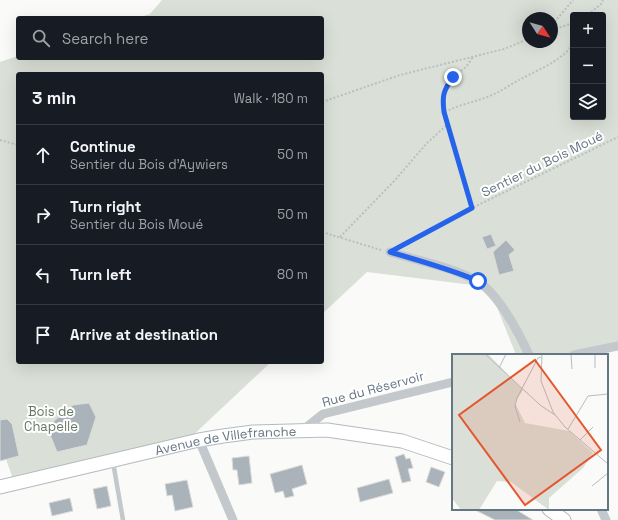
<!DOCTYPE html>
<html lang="en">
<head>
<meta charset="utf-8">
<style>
  :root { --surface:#171b24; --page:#242831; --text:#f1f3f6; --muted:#9ea1a6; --line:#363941 }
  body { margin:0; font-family:"Space Grotesk",sans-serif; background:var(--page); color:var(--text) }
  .controls { position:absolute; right:12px; top:12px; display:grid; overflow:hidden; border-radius:4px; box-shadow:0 4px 16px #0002 }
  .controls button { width:36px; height:36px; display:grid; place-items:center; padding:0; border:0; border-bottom:1px solid var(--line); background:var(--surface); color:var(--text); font:20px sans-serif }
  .compass { position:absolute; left:522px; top:12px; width:36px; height:36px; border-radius:50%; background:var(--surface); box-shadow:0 4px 16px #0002; rotate:126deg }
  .stop { position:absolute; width:12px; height:12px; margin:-9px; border:3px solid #2563eb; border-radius:50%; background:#fff }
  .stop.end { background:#2563eb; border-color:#fff; box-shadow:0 1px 4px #0008 }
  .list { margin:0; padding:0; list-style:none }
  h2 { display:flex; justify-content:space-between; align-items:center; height:52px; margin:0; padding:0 16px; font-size:17px }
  h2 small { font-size:13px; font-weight:400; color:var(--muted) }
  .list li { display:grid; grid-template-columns:26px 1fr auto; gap:12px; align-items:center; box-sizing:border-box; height:60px; padding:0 16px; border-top:1px solid var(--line) }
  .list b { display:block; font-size:15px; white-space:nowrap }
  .list p { margin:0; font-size:13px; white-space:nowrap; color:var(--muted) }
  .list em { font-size:13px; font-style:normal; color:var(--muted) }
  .icon { flex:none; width:22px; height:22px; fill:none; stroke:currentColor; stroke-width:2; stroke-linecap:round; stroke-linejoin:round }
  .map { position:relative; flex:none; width:618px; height:520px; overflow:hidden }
  .search { position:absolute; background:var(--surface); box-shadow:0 4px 16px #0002; left:16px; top:16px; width:308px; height:44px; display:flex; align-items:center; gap:10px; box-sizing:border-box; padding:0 14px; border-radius:4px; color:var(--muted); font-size:15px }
  .panel { position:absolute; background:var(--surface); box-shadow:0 4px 16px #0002; left:16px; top:72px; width:308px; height:292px; border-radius:4px }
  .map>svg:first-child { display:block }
</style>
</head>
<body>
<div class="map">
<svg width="618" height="520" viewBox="0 0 618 520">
  <rect width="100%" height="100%" fill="#fafaf8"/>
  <!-- green -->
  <path fill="#dadfd7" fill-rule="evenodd" d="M162,0H618V350L591,355H516L489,287L367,272L322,314V74H18V362H271L189,439L13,479L0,442V62L18,56V58H322V18H137L150,14ZM573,15H603V117H573ZM528,18H552V42H528Z"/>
  <!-- building -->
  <g fill="#aab3b9" stroke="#dcdcda">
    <polygon points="491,234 496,246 487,249 482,237"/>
    <polygon points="506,240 515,250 509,255 514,271 499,275 493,252"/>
    <polygon points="89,403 96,417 87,445 57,452 47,427 73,405"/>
    <polygon points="7,419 12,424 19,456 0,461 0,420"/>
    <polygon points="404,454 406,459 410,458 413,468 408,469 411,481 402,483 395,457"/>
    <polygon points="249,456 252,483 239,485 237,470 233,470 232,458"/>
    <polygon points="302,465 307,484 292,489 294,496 285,498 283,491 275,493 270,474"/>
    <polygon points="431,467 445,472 439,487 426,482"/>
    <polygon points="389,479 393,493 360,502 357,488"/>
    <polygon points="187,480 193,507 175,511 172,495 167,496 165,484"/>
    <polygon points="107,486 111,506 97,509 93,489"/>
    <polygon points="70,498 73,511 52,516 49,503"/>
    <polygon points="473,509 515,509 533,520 495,520"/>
  </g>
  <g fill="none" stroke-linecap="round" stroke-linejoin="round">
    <defs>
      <g id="secondary">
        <path id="s1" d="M0,487L199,440L223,436L253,432L327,430L402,441L453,458"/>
        <polyline points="549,509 564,520"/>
      </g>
    </defs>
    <!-- secondary casing -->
    <use href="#secondary" stroke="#b3babf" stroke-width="15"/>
    <!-- path -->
    <g stroke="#bbbfc2" stroke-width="2" stroke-dasharray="2 2" stroke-linecap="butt">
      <polyline points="588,15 601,4 603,0"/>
      <polyline points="552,25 573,0"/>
      <polyline points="552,30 573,23"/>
      <polyline points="322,102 400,75 504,49 528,39"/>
      <path d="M445,112C460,104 476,102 492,95C501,91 510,85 519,80C537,70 561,62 573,44"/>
      <polyline points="0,140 18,145"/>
      <polyline points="472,208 444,112 442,100 445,88 453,77 466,67 473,57"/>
      <polyline points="322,232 381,250"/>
      <polyline points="340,237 396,179 426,144 448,124"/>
      <polyline points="403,245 472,208 618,137"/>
    </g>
    <!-- lane -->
    <polyline stroke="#c3c8cc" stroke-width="4.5" points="113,462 123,520"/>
    <!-- street -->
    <g stroke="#c3c8cc" stroke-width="9">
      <path d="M390,252C418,261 450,266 477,281C498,293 519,333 529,355"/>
      <polyline points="574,355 618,346"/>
      <polyline points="303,430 323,414 453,382"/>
      <polyline points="199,440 233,520"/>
      <polyline points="601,509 606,520"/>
    </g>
    <!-- secondary -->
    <use href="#secondary" stroke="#fff" stroke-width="13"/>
  </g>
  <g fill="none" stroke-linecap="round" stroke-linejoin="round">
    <!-- route -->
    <path stroke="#2563eb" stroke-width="5" d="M453,77C443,91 442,96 444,112L472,208L390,252C420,261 450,269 478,281"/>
  </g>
  <g text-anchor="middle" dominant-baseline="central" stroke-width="4" stroke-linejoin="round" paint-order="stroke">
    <!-- street labels -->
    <g font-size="13" fill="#657683" stroke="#fff">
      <text transform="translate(542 164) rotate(-26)">Sentier du Bois Moué</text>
      <text transform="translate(373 389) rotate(-15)">Rue du Réservoir</text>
      <text stroke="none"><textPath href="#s1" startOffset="231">Avenue de Villefranche</textPath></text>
    </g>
    <!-- park labels -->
    <g font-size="13" fill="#687a64" stroke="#fff">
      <text x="51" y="411">Bois de<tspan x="51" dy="15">Chapelle</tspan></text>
    </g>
  </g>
  <!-- overview -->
  <g transform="translate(452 354)">
    <rect width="156" height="156" fill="#fafaf8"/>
    <path d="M4,0H36L71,36L63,49L73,69L117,77L141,99L131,114L97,144V156L59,128L45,127L27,156H9L0,144V2Z" fill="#dadfd7"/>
    <path fill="none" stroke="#b5bdc2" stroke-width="1" d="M33,0L88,51L103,61M90,0L89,27L101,58L113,73L156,110M119,0L120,15M143,0V14M47,14L54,0M68,68L63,52L65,44L86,4L89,3M116,75L136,42L156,40M128,86L141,73M140,132L156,119"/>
    <path fill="#e4572e" fill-opacity="0.15" stroke="#e4572e" stroke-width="2" d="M83,6L149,96L73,151L7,61Z"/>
    <rect width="156" height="156" fill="none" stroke="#657683" stroke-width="2"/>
  </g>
</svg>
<div class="controls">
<button>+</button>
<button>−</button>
<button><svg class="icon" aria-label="layers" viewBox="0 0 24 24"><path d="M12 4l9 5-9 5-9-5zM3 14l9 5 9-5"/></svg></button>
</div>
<svg class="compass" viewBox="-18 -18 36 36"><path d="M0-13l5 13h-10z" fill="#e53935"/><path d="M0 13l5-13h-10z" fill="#9ea1a6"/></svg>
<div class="stop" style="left:478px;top:281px"></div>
<div class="stop end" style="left:453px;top:77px"></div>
<div class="search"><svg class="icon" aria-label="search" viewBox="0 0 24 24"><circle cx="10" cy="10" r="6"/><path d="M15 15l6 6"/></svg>Search here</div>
<section class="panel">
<h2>3 min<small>Walk · 180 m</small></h2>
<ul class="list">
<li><svg class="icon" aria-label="ahead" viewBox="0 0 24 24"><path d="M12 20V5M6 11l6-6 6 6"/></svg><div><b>Continue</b><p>Sentier du Bois d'Aywiers</p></div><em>50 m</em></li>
<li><svg class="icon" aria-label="right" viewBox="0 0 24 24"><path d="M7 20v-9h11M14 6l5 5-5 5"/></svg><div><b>Turn right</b><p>Sentier du Bois Moué</p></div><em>50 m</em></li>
<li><svg class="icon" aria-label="left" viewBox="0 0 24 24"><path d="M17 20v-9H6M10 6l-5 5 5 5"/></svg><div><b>Turn left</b></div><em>80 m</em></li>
<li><svg class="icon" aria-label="arrive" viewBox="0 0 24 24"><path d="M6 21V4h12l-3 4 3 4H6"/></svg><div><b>Arrive at destination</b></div></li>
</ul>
</section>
</div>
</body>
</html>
